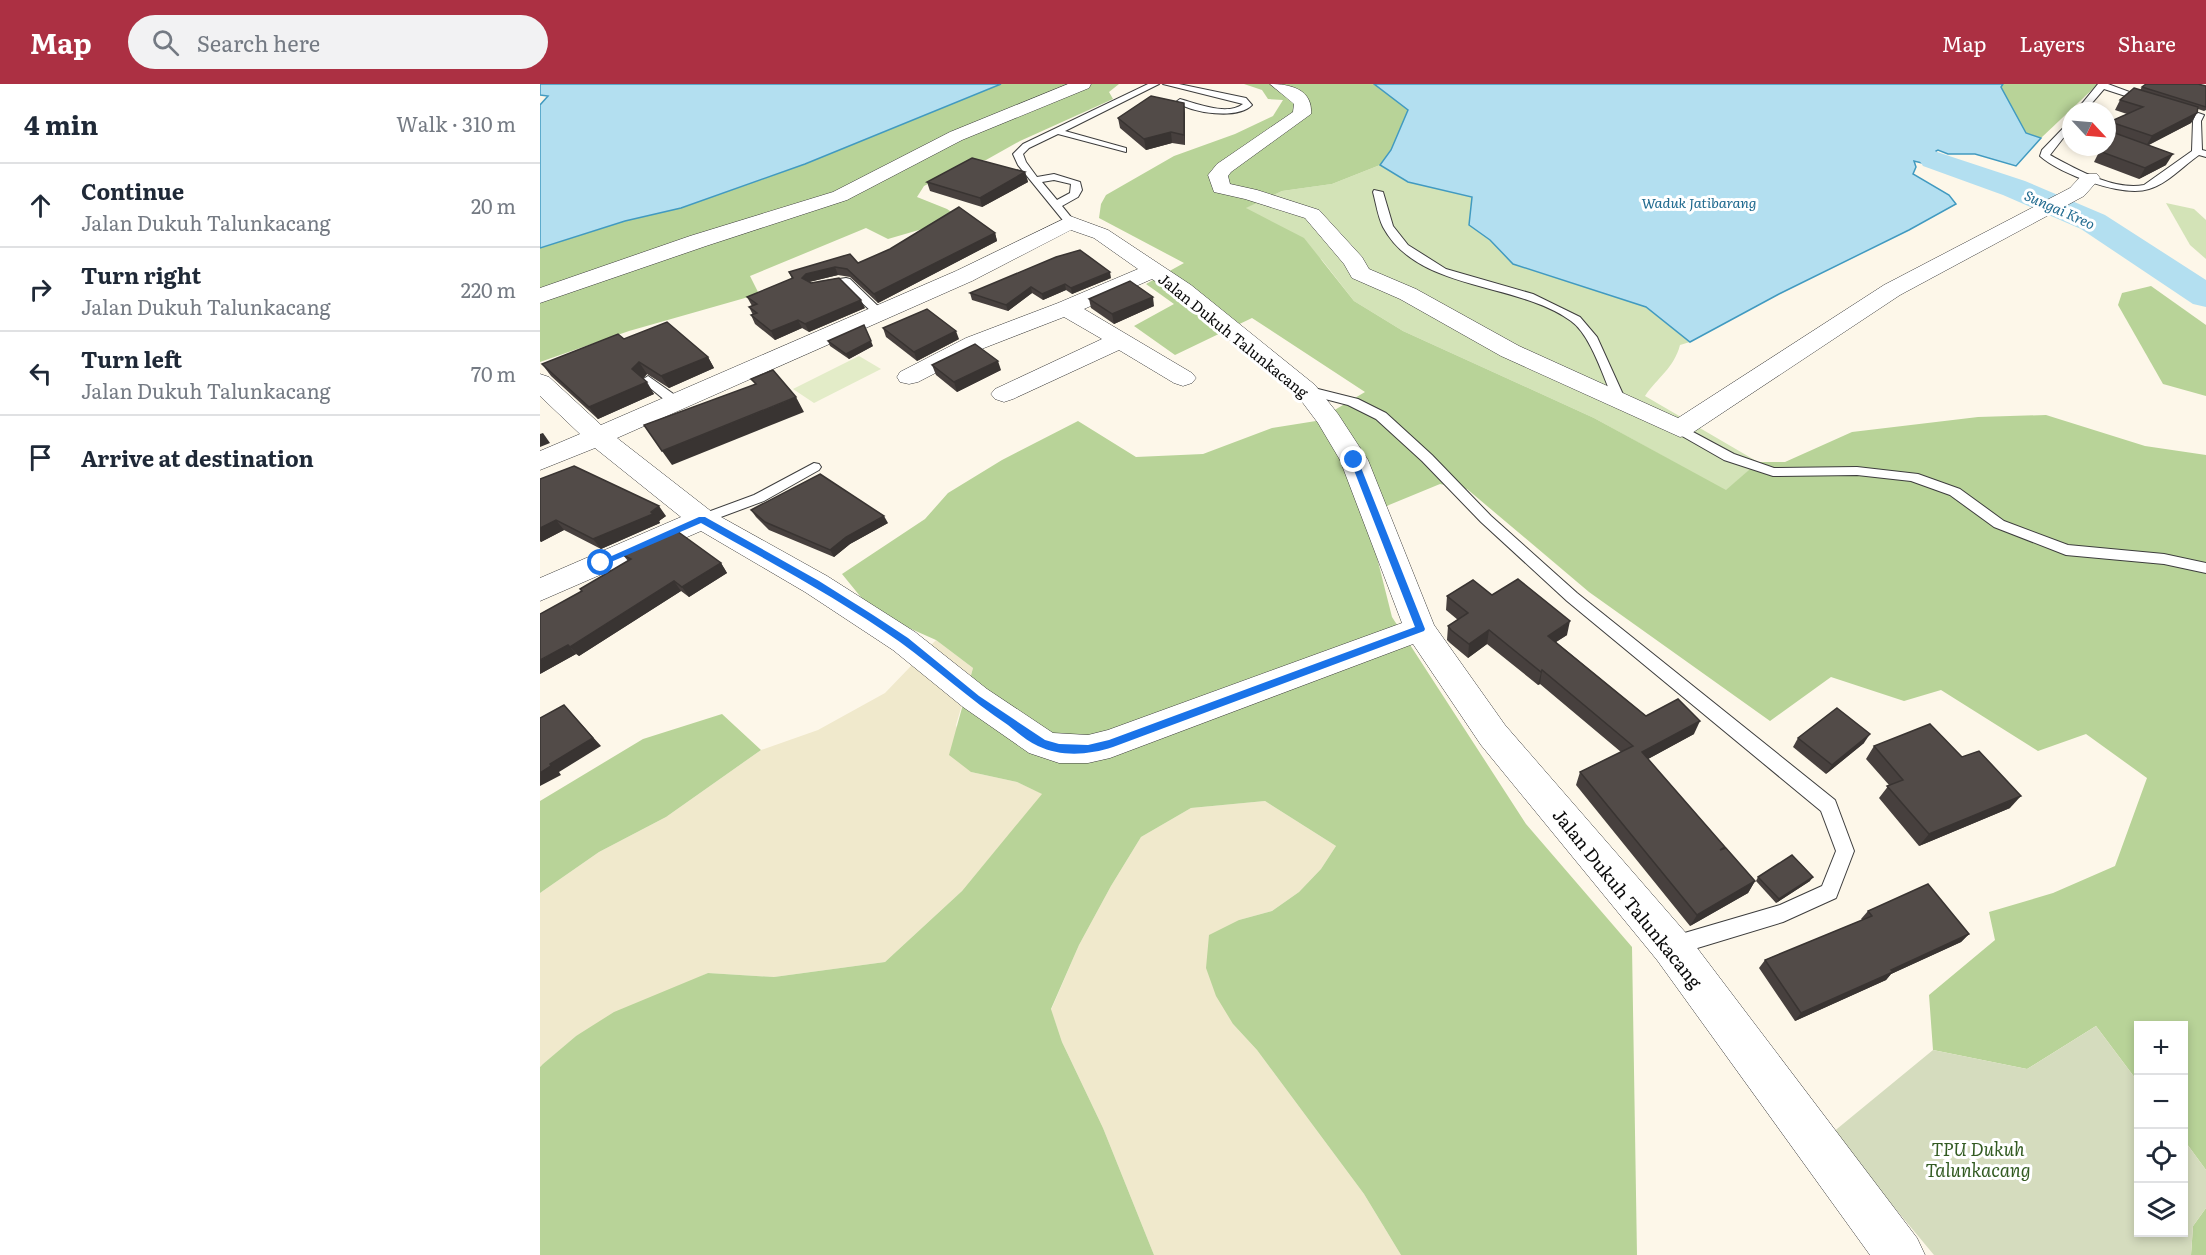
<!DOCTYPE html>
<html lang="en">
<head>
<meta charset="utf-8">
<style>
  :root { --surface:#fff; --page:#f2f2f3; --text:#1f2937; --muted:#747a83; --line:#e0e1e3; --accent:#ac3043 }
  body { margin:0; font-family:Literata,serif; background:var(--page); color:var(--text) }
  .controls { position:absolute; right:18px; bottom:18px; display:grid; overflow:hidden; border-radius:0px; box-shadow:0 3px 9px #0003 }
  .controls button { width:54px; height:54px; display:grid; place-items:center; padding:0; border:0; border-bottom:2px solid var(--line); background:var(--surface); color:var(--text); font:30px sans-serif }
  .compass { position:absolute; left:1522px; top:18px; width:54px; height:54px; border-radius:50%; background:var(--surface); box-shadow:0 3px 9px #0003; rotate:116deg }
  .stop { position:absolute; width:18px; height:18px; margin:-14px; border:4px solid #1a73e8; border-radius:50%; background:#fff }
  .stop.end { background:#1a73e8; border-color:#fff; box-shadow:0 2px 6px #0008 }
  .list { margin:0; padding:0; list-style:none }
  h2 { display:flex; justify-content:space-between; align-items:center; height:78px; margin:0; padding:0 24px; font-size:26px }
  h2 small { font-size:20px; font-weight:400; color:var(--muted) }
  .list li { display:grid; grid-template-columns:39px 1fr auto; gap:18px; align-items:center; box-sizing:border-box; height:84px; padding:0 24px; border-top:2px solid var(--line) }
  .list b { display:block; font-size:22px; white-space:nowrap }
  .list p { margin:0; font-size:20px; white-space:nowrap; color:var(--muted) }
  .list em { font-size:20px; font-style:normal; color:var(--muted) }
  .icon { flex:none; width:33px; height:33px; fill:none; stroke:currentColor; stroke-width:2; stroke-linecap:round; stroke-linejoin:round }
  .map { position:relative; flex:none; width:1666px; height:1171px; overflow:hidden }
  header { display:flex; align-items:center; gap:36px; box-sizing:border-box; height:84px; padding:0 30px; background:var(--accent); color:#fff }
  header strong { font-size:28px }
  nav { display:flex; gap:33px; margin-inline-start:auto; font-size:21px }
  .search { width:420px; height:54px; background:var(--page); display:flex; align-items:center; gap:15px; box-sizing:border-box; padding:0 21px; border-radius:33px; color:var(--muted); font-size:22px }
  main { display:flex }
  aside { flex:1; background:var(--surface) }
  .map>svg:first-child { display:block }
</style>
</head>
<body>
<header>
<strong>Map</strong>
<div class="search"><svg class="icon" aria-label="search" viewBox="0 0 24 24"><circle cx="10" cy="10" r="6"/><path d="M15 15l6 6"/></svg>Search here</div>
<nav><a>Map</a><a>Layers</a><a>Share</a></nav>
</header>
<main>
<aside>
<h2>4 min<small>Walk · 310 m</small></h2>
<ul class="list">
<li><svg class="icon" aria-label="ahead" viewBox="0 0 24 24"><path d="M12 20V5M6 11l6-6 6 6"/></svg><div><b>Continue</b><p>Jalan Dukuh Talunkacang</p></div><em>20 m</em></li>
<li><svg class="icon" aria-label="right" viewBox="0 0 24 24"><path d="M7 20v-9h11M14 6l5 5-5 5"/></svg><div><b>Turn right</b><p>Jalan Dukuh Talunkacang</p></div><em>220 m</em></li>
<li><svg class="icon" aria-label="left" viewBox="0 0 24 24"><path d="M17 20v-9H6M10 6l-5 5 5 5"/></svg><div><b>Turn left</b><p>Jalan Dukuh Talunkacang</p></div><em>70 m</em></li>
<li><svg class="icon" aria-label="arrive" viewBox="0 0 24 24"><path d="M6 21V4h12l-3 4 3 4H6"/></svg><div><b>Arrive at destination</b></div></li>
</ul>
</aside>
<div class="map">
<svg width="1666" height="1171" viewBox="0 0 1666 1171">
  <rect width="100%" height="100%" fill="#fdf7e9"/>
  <!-- farmland -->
  <g fill="#f0e9cc">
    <polygon points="396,556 433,584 416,641 431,688 477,698 503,710 422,807 345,878 234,893 168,889 36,952 0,983 0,809 59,768 126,733 221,666 278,646 345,609"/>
    <polygon points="725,717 796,762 781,785 759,808 732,827 699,836 693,940 717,966 824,1110 861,1171 614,1171 563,1044 522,958 511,926 539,861 571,802 601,753 651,724"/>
  </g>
  <!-- green -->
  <g fill="#d3e3b7">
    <path d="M840,81L868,98L933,113L929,141L950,156L973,180L1106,223L1150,258L1140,261C1134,284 1118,293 1105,312L1218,378L1186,407L1054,334L863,247L814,217L782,176L705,124L742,107L792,100Z"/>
    <polygon points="1626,119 1654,125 1666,136 1666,175 1650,161"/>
  </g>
  <!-- forest -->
  <g fill="#b8d398">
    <polygon points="461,0 579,0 569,8 573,15 480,57 446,76 432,77 384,102 377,113 407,125 420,134 348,155 326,144 210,192 219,210 89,247 0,278 0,164 85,137 141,124 265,80"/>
    <polygon points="704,0 834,0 869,26 851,66 840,81 792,100 742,107 706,124 764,154 814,217 863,247 1054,334 1186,406 1218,378 1245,378 1312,348 1438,333 1506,331 1605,362 1666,371 1666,1086 1644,1056 1644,942 1598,942 1598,998 1556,942 1487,985 1393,966 1389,911 1455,856 1449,828 1513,809 1575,782 1607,694 1546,650 1498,667 1401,606 1364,617 1291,593 1230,637 1049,508 927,405 900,400 849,421 827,434 852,533 986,740 1092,863 1097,1171 861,1171 824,1110 717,966 693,940 676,912 666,884 669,851 699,836 732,827 759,808 781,785 796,762 725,717 651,724 601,753 571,802 539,861 511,925 522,958 563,1044 614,1171 0,1171 0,983 3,980 36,952 74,928 168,889 234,893 345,878 422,807 502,710 477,698 431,688 409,671 433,584 396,556 333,528 302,490 385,435 408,409 462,376 538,337 596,373 663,370 732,344 776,337 825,308 712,234 635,271 594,242 634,220 606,200 644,179 559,134 561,120 566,111 634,72 695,50 733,32 743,16 728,15 722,6"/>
    <polygon points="1463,0 1558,0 1501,54 1486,50 1461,3"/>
    <polygon points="1611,202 1666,241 1666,312 1623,300 1578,221 1582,209"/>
    <polygon points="182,630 221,666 126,733 59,768 0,809 0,717 103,655"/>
    <polygon points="1666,1124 1666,1171 1651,1171 1653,1142"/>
  </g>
  <!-- cemetery -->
  <polygon fill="#d5dcbe" points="1556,942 1598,998 1598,1148 1644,1148 1644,1056 1666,1086 1666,1124 1653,1142 1651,1171 1394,1171 1292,1049 1393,966 1487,985"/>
  <!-- pitch -->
  <polygon fill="#e3ecc8" points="319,272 341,285 274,319 253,305"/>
  <!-- water -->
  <g fill="#b3dff0" stroke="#419ac0" stroke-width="1.5">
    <polygon points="0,0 461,0 265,80 141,124 85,137 0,164 0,21 8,12 0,11"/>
    <polygon points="834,0 1463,0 1461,3 1486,49 1501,54 1476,82 1435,70 1408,70 1398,66 1396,67 1396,71 1401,74 1386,80 1374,77 1376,83 1373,90 1409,111 1416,120 1369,146 1239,210 1150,258 1106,223 973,180 950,156 929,141 932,113 868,98 840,81 851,66 868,26"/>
  </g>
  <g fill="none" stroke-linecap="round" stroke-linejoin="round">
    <!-- river -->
    <polygon fill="#b3dff0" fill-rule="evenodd" points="1394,67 1485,97 1565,131 1666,196 1666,223 1653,220 1541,145 1463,111 1383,82 1379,76 1383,70"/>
    <defs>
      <g id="lane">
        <path d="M608,0H619L525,47L586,64V68L518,50L489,64L483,70L486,78L497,93L514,90L540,98L542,106L538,113L522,122L535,138L526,140L478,81L473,70L483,60ZM514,96L531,100L530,109L517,116L502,98Z"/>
        <path d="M623,0H639L706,14L712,21C697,36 652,29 636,18L640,15C658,20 687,32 703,20Z"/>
        <polygon points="1558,0 1568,0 1611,16 1607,19 1564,5 1545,27 1536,27"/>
        <path d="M1635,21L1664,31L1661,37L1662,66L1666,67V73L1659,71C1643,82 1627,100 1609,105C1583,114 1520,90 1500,72L1502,66L1531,36V44L1510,71C1536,85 1574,107 1604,101L1652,67L1653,37L1655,32L1632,26L1631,24Z"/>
        <path d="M834,106L843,108L853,142L868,161L906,185L993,210L1040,233L1057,253L1086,317L1085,320L1080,321L1074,317C1064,295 1051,251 1031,237C976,197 878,208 843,143C838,133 836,119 833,108Z"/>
        <polygon points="306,194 310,195 342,226 342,230 334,230 303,201 280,204 274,201 280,198"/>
        <polygon points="108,292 142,316 143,319 142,322 132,322 104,299 102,296"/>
        <polygon points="766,302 818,315 846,329 892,371 951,432 1037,509 1295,716 1314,767 1296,814 1243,838 1131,872 1124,869 1121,862 1124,855 1240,821 1282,802 1296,767 1281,727 1027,517 941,438 882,377 836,335 808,321 762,309 760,306"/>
        <polygon points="1140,341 1194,370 1234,384 1317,383 1378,390 1420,405 1464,437 1528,461 1624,470 1666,479 1666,489 1624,480 1526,471 1454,443 1410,411 1371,397 1317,391 1233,392 1184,376 1135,348 1133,345"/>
        <polygon points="274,379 279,380 281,383 279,386 224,417 162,440 155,435 157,432 214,411"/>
      </g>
      <g id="street">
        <polygon points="528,0 551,0 549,4 422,56 307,116 166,162 0,219 0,204 150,152 293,108 410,48"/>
        <path d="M730,0C750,0 773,5 771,30L691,88L688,92L690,100L717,106L779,126L822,173L829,185L876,205L979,262L1138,334L1344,201L1530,104L1543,90H1557L1560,94L1544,112L1360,211L1149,351L1140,353L961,272L860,215L812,194L804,180L765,134L705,115L674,108L668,91L677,80L753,28L754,20Z"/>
        <path d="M530,132L568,146L651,201L775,301L798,330L828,376L894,541L965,641L1145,848L1377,1154L1385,1171H1330L1117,876L941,661L873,560L570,674L548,679H519L489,669L423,623L353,566L265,508L161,447L0,517V494L141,433L55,364L0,386V367L40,350L0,312V290L9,293L61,341L416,187ZM531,146L554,154L598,185L518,219L426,254L360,288L357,293L360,298L369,300L378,298L444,264L524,233L562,255L455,305L451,310L455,315L464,318L473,315L579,266L634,299L643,302L652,299L656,294L652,289L544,225L612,195L635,211L757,311L778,339L800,376L862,539L568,646L548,651L513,649L447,605L375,548L287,492L172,428L77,354L432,197Z"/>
      </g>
    </defs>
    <!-- lane casing -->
    <use href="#lane" stroke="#3d3d3d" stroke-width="2"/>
    <!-- street casing -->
    <use href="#street" stroke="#3d3d3d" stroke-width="1"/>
    <!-- lane -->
    <use href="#lane" fill="#fff" fill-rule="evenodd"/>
    <!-- street -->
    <use href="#street" fill="#fff" fill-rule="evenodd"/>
  </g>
  <!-- wall -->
  <g fill="#47403e">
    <polygon points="1666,2 1666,26 1664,27 1658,25 1657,29 1651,39 1609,61 1626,81 1599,95 1554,78 1558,70 1538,63 1567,63 1567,39 1587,30 1575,26 1580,16 1600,6 1602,3"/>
    <polygon points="645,29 645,61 632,59 606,66 580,44 578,34"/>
    <polygon points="485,88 488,98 442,123 390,107 387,98"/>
    <polygon points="455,149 457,157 338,219 310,193 298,191 269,198 325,224 269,248 262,244 235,256 215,240 211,231 213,231 209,223 212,222 207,213 252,195 249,188 318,179"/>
    <polygon points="571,194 532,210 526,206 503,216 492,209 468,227 432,216 430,209"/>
    <polygon points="549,215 614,222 574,240 551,224"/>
    <polygon points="343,244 419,255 377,277 346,253"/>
    <polygon points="84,255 168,273 174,284 129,304 107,290 103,295 114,310 58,335 11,292 2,280"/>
    <polygon points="288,257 333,262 309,275 290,262"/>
    <polygon points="392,281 461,286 417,308 396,291"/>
    <polygon points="0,395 126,432 119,437 120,439 61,465 24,446 1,458 0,457"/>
    <polygon points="211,426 348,439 310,460 294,473 229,446 216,433"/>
    <polygon points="83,471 181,479 187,489 149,513 141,507 39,572 36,570 0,590 42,507 88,477"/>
    <polygon points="952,511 1027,551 1016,558 1106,632 1154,650 1108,675 1184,765 1215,797 1208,809 1150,842 1036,701 1040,688 1081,668 1000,600 998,601 947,560 928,574 910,559 907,556 908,542 918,536 906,526 907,512"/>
    <polygon points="1258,654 1324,659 1286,690 1253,663"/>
    <polygon points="1334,662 1470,724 1379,762 1339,714 1349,701 1326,675"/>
    <polygon points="1218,793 1270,797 1236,819 1216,797"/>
    <polygon points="1328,827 1429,850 1421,858 1351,890 1346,896 1255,937 1219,884 1225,876 1322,836 1321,835"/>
  </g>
  <!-- shaded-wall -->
  <g fill="#393432">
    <polygon points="644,19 645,29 645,61 644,51"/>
    <polygon points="1657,29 1651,39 1606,62 1612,52"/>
    <polygon points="631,48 632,59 606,66 604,55"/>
    <polygon points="1633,70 1626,81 1599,95 1605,84"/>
    <polygon points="485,88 488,98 442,123 440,114"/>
    <polygon points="455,149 457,157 338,219 334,210"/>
    <polygon points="295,183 298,191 269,198 266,202 262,194 266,190"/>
    <polygon points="570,188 571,194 532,210 531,204"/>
    <polygon points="525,200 526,206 503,216 502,210"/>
    <polygon points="491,203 492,209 468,227 466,221"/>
    <polygon points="613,213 614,222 574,240 572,230"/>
    <polygon points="321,216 325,224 269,248 265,240"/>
    <polygon points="258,236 262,244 235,256 231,247"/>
    <polygon points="416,247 419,255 377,277 374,268"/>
    <polygon points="331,257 333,262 309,275 306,270"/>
    <polygon points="168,273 174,284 129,304 121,292"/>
    <polygon points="458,277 461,286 417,308 414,298"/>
    <polygon points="99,278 107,290 100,297 92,285"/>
    <polygon points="107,298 114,310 58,335 49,323"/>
    <polygon points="256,313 264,328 132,381 122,367"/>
    <polygon points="3,349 10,359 0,363 0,350"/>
    <polygon points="119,422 126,432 119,437 120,439 61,465 53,455 111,428"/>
    <polygon points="344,432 348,439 310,460 294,473 290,466 306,453"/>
    <polygon points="16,436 24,446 1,458 0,456 0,444"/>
    <polygon points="181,479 187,489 149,513 142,503"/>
    <polygon points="134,497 141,507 39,572 30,563"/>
    <polygon points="1030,537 1027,551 1005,565 1008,552"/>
    <polygon points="949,546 947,560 928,574 929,560"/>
    <polygon points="28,561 36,570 0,590 0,576"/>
    <polygon points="1002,586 1000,600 998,601 1001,588"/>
    <polygon points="24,621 61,662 19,688 21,691 0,702 0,689 10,680"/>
    <polygon points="1160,637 1154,650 1097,681 1102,668"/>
    <polygon points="1330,650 1324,659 1286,690 1292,681"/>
    <polygon points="1481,712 1470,724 1379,762 1389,750"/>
    <polygon points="1273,793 1270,797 1236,819 1239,815"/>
    <polygon points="1215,797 1208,809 1150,842 1157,831"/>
    <polygon points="1429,850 1421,858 1351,890 1346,896 1255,937 1261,929 1351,886"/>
  </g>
  <!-- building -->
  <g fill="#524b48" stroke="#393432" stroke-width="1.5">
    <polygon points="1606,0 1658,0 1666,2 1666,23 1602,3"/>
    <polygon points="1594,4 1658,23 1657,29 1612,52 1571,38 1572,48 1633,70 1605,84 1559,67 1569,62 1567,61 1567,39 1603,23 1580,16"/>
    <polygon points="611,12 644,19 644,51 631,48 604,55 578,34"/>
    <polygon points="432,74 485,88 440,114 387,98"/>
    <polygon points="419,123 455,149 334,210 307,185 295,183 266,190 262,194 271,199 299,194 321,216 265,240 258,236 231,247 211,231 217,229 209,223 217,220 207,213 253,194 249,188 310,170 318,179 350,165"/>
    <polygon points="540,166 570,188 531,204 525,200 502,210 491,203 466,221 430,209 516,173"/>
    <polygon points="590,197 613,213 572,230 549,215"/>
    <polygon points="387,225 416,247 374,268 343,244"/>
    <polygon points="127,238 168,273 121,292 99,278 92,285 107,298 49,323 2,280 78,250 84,255"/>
    <polygon points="324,241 331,257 306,270 288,257"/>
    <polygon points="435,260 458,277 414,298 392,281"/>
    <polygon points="233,286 256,313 122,367 104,341 216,300 211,295"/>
    <polygon points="34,382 119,422 111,428 113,430 53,455 16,436 0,444 0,395"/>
    <polygon points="280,390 344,432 306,453 290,466 225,438 211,426"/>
    <polygon points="137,447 181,479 142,503 134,497 30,563 28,561 0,576 0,530 42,507 40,505 91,475 83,471"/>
    <polygon points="978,495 1030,537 1008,552 1106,632 1138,615 1160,637 1102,668 1185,763 1180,766 1186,764 1215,797 1157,831 1040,688 1093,662 1002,586 1001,588 949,546 929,560 911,546 908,542 928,529 907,512 933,496 952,511"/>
    <polygon points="24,621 53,654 10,680 11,682 0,689 0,634"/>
    <polygon points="1297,624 1330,650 1292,681 1258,654"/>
    <polygon points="1390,640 1422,673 1439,667 1481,712 1389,750 1347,702 1363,696 1334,662"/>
    <polygon points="1252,771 1273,793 1239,815 1218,793"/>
    <polygon points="1388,800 1429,850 1351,886 1353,888 1261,929 1225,876 1332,832 1328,827"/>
  </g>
  <!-- route -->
  <path fill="#1a73e8" d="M814,373L818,376L885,545L884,547L573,663C549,671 521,673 498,662C487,657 477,648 468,641C430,616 397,585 360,558C297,513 228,477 161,439L64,481L56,479L159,433H165L279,497L333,531L368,554L439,612L505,656L519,660L548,661L569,656L875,543L810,376Z"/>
  <g text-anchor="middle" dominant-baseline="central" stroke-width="6" stroke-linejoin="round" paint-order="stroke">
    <!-- far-water labels -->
    <g font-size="14" font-style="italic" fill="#206a8f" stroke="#fff">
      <text x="1159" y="118">Waduk Jatibarang</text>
      <text transform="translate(1520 125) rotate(24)">Sungai Kreo</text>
    </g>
    <!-- street labels -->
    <g font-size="15" fill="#0a0a0a" stroke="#fff">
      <text transform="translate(694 251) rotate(39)">Jalan Dukuh Talunkacang</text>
    </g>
    <!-- near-street labels -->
    <g font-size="18" fill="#0a0a0a" stroke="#fff">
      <text transform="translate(1088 814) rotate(51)">Jalan Dukuh Talunkacang</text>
    </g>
    <!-- near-park labels -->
    <g font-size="18" font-style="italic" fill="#335b22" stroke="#fff">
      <text x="1438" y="1064">TPU Dukuh<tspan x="1438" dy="21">Talunkacang</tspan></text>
    </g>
  </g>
</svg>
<div class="controls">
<button>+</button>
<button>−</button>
<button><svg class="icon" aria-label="locate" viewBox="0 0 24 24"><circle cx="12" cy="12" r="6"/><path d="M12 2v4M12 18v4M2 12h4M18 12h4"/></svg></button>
<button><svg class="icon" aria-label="layers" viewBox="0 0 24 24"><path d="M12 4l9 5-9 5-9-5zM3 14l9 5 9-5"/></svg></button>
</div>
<svg class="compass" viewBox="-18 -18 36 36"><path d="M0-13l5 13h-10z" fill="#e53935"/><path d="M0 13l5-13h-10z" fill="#747a83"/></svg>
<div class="stop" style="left:61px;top:479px"></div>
<div class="stop end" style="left:814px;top:376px"></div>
</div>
</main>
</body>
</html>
